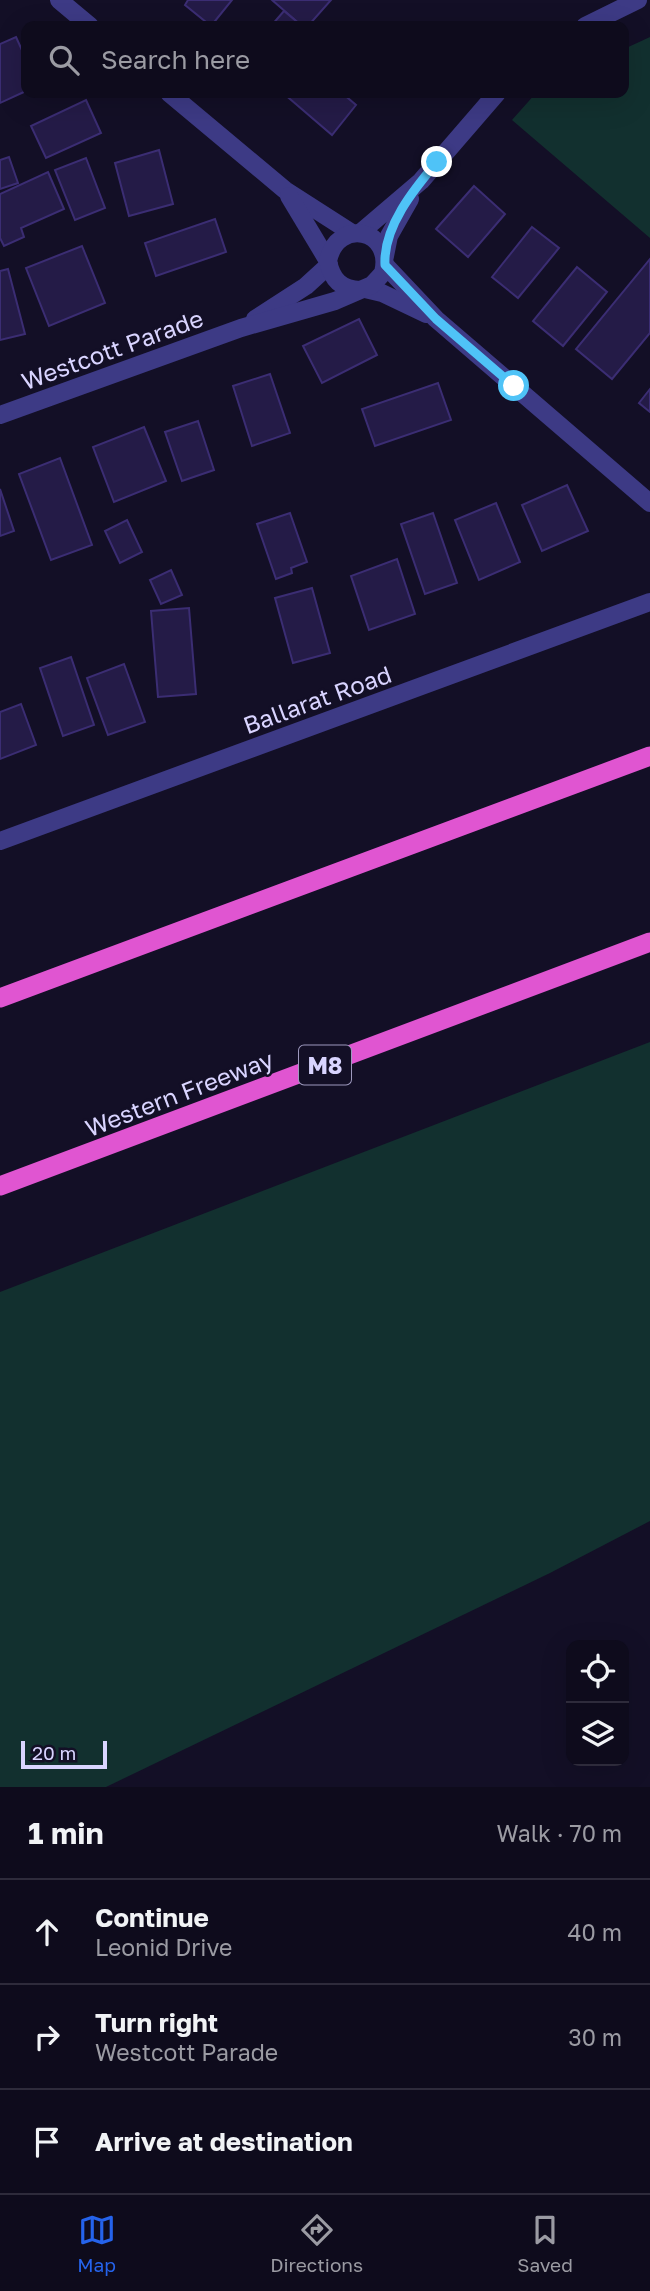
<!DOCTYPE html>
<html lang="en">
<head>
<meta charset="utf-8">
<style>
  :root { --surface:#0e0b1c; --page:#171425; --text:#f1f3f6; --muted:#9b9ba3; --line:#2e2b3b; --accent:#2563eb }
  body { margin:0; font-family:"Golos Text",sans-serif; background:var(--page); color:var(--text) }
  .controls { position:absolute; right:21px; bottom:21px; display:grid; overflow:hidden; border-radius:14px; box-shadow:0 7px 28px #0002 }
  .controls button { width:63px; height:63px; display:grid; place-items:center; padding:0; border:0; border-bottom:2px solid var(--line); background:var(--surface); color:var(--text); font:35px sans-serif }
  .scale { position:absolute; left:21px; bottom:18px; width:86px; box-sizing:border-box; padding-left:7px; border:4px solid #d9d4ff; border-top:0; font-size:19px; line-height:24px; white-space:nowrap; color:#d9d4ff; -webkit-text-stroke:5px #130f26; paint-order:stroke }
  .stop { position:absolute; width:21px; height:21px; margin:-16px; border:5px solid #4fc3f7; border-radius:50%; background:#fff }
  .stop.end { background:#4fc3f7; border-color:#fff; box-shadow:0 2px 7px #0008 }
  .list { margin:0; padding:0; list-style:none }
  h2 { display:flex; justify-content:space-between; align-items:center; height:91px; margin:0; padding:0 28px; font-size:30px }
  h2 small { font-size:23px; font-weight:400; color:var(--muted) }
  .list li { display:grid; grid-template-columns:46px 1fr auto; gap:21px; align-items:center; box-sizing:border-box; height:105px; padding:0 28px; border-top:2px solid var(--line) }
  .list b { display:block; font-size:26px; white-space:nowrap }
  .list p { margin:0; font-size:23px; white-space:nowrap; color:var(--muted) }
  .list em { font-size:23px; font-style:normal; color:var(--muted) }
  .icon { flex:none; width:38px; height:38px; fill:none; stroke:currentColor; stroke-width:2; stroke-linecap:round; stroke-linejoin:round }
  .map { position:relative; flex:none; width:650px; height:1787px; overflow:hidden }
  .search { position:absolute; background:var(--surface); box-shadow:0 7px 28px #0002; left:21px; right:21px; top:21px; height:77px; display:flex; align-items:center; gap:18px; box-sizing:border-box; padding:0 24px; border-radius:14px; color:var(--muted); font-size:26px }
  .sheet { height:406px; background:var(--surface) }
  nav { display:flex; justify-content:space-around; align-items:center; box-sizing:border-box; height:98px; border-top:2px solid var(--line); background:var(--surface); font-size:19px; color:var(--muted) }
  nav a { display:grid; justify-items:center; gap:4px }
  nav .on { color:var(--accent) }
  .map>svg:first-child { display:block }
</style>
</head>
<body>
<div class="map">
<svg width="650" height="1787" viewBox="0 0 650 1787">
  <rect width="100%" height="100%" fill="#130f26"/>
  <!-- green -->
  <g fill="#12302f">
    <polygon points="650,37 650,238 512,120 536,93 624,93 624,49"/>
    <polygon points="650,1042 650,1521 550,1573 106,1787 0,1787 0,1292"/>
  </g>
  <!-- building -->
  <g fill="#241b47" stroke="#3b2d73" stroke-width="2">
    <polygon points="188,0 232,0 211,26 185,5"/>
    <polygon points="272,0 331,0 308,26 302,26"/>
    <polygon points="284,11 302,26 271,26"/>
    <polygon points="16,37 26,59 26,91 0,103 0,44"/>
    <polygon points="283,93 342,93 356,105 332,135"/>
    <polygon points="86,100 101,133 46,158 31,126"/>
    <polygon points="159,150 173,204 129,216 115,163"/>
    <polygon points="9,157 18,183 0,189 0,160"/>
    <polygon points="86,158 105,208 75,220 55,170"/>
    <polygon points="48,172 64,209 21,228 24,237 4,246 0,238 0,194"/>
    <polygon points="474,186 505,214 468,257 436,229"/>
    <polygon points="215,219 226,252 156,276 145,243"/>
    <polygon points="532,227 559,248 518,298 492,277"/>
    <polygon points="82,246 105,303 49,326 26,268"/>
    <polygon points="650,259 650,333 612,379 576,349"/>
    <polygon points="577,267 607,292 563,346 533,321"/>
    <polygon points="8,269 25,334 0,340 0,271"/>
    <polygon points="359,319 377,355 322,383 303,346"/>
    <polygon points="270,374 290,433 252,446 233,386"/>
    <polygon points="438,383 451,420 375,446 362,409"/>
    <polygon points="650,389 650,412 639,403"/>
    <polygon points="198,421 214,470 182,481 165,432"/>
    <polygon points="144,427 166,481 114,502 93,447"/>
    <polygon points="60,458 92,545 51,560 19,474"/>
    <polygon points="567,485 588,531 542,551 522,505"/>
    <polygon points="0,489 14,531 0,536"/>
    <polygon points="496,503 520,562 479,580 455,520"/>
    <polygon points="290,513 307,562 291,568 292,573 276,579 257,524"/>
    <polygon points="433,513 457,583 425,594 401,524"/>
    <polygon points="127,520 142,552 120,563 105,531"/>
    <polygon points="397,559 415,614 369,630 351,576"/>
    <polygon points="171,570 182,595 161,604 150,580"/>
    <polygon points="312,588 330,653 293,663 275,598"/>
    <polygon points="189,608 196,694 158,697 151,611"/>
    <polygon points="71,657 94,725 63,736 40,668"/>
    <polygon points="124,664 145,722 108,735 87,678"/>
    <polygon points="21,704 36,745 0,759 0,712"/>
  </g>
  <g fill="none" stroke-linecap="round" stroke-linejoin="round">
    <!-- minor -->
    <g stroke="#3d3a85" stroke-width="18">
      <polyline points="59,0 90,26"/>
      <polyline points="585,26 638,0"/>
      <polyline points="169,93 285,190 352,233"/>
      <polyline points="289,196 328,261"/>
      <polyline points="360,233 421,181 497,93"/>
      <polyline points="385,256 389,236 410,199"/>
      <polyline points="385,265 436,319 650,503"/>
      <polyline points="365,289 382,293 426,314"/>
      <polyline points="255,319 306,286 329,265"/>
      <path d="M0,415L241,328L335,301L372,285L383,273C394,229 337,217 328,261C332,280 341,289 360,290"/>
      <polyline points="0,841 650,602"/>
    </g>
    <!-- trunk -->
    <g stroke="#e055d1" stroke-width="19">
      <polyline points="0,998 650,756"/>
      <polyline points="0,1186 650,942"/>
    </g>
  </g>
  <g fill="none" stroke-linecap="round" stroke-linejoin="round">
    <!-- route -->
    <path stroke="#4fc3f7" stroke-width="9" d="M437,162C414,189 383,227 385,265L436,319L514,386"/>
  </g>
  <g text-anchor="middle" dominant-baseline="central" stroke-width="5" stroke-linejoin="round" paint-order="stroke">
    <!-- shield labels -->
    <rect fill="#130f26" stroke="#9e99be" stroke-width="2" x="299" y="1045.5" width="52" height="39" rx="5"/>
    <g font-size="23" font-weight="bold" fill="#d9d4ff">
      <text x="325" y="1065">M8</text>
    </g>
    <!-- street labels -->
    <g font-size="24" fill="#d9d4ff" stroke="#130f26">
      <text transform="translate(112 349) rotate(-20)">Westcott Parade</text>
      <text transform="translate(317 699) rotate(-20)">Ballarat Road</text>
      <text transform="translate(179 1093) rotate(-21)">Western Freeway</text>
    </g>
  </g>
</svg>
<div class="controls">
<button><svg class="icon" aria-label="locate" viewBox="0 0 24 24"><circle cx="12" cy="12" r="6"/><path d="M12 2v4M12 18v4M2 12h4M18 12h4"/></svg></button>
<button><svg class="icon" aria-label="layers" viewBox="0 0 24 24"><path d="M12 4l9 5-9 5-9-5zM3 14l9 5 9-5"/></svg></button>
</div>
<div class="scale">20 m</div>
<div class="stop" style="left:514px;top:386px"></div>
<div class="stop end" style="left:437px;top:162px"></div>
<div class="search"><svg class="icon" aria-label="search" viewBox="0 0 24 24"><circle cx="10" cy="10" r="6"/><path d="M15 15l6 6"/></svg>Search here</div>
</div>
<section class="sheet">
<h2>1 min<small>Walk · 70 m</small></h2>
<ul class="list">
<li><svg class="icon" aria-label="ahead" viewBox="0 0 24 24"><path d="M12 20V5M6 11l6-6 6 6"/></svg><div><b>Continue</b><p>Leonid Drive</p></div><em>40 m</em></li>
<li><svg class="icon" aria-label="right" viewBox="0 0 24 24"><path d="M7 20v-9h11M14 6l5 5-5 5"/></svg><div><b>Turn right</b><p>Westcott Parade</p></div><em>30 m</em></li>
<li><svg class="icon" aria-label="arrive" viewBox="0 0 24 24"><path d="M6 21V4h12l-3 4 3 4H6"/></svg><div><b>Arrive at destination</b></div></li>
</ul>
</section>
<nav>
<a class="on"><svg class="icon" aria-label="map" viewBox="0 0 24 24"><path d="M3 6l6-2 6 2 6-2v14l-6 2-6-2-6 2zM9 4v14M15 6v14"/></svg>Map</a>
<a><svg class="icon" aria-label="directions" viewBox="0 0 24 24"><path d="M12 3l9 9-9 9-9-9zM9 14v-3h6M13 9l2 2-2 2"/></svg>Directions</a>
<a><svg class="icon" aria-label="saved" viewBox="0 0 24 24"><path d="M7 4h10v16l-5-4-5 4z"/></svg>Saved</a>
</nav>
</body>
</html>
